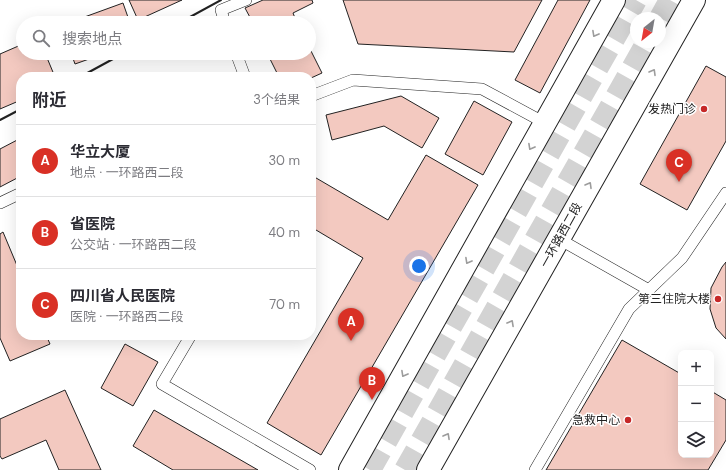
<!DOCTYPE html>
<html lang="zh">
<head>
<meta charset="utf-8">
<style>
  :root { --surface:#fff; --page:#f7f7f7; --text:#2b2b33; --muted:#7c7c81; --line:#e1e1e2; --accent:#d93025 }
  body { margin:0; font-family:"DM Sans","Noto Sans SC",sans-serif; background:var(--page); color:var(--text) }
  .controls { position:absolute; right:12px; bottom:12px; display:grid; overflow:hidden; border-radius:8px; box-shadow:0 4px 16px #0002 }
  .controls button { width:36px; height:36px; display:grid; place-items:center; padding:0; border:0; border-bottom:1px solid var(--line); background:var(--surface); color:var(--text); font:20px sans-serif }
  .compass { position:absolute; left:630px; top:12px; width:36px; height:36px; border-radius:50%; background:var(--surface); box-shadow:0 4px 16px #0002; rotate:211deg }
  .you { position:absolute; left:419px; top:266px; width:14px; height:14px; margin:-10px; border:3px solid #fff; border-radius:50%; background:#1a73e8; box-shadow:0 0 0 6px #1a73e833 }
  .badge { display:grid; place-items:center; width:26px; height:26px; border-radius:50%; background:var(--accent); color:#fff; font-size:13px; font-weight:700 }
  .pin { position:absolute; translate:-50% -33px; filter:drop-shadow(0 1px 2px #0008) }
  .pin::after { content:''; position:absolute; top:21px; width:14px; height:12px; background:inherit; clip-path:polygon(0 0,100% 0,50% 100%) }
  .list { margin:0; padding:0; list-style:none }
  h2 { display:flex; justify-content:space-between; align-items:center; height:52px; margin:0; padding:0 16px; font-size:17px }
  h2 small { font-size:13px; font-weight:400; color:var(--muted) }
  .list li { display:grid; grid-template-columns:26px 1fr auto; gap:12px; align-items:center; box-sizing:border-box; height:72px; padding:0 16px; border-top:1px solid var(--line) }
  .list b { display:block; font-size:15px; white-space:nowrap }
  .list p { margin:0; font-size:13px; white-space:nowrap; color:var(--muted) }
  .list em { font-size:13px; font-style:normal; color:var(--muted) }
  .icon { flex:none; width:22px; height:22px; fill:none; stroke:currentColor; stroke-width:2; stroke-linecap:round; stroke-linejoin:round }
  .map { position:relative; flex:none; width:726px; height:470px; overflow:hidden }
  .search { position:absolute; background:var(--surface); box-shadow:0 4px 16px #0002; left:16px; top:16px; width:300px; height:44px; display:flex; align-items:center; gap:10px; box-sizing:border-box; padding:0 14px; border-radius:22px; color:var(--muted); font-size:15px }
  .panel { position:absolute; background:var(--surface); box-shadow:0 4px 16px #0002; left:16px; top:72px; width:300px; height:268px; border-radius:16px }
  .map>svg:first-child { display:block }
</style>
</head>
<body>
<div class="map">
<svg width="726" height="470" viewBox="0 0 726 470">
  <rect width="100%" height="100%" fill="#fff"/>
  <!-- building -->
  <g fill="#f3c9c0" stroke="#222">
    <polygon points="129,0 182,0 138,20"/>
    <polygon points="263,0 312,0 313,3 293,13 297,23 253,23 245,8"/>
    <polygon points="343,0 542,0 514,52 358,44"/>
    <polygon points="558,0 590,0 540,93 515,80"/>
    <polygon points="123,3 130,23 68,23"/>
    <polygon points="23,44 23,53 45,53 55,77 21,77 21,100 0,109 0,54"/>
    <polygon points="309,47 322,73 311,78 311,77 279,77 267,53 309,53"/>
    <polygon points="71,53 106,53 75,64"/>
    <polygon points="706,66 726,77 726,141 687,210 640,184"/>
    <polygon points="401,96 439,118 422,148 384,126 332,140 326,115"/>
    <polygon points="474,101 512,122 483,175 445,154"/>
    <polygon points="21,138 21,176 0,187 0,149"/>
    <polygon points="426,155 478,185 321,455 267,423 363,258 311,227 311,175 388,220"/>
    <polygon points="3,232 21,275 21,335 46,335 50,344 10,361 0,338 0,234"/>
    <polygon points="726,262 726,339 716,328 710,309 711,288 722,267"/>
    <polygon points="622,340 681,374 681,455 711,455 711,391 726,400 726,440 708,470 546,470"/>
    <polygon points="125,344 158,362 133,406 101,388"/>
    <polygon points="65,390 101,470 59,470 46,440 2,459 0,456 0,419"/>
    <polygon points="154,410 258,470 173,470 133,446"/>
  </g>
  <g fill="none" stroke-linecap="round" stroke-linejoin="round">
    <!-- primary-tunnel -->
    <g stroke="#d3d3d3" stroke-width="22" stroke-dasharray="22 11" stroke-linecap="butt">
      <polyline points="660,18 670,0"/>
      <polyline points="370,470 636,0"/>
      <polyline points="405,470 647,42"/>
    </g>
    <defs>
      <g id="service">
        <polyline points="225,23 221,10 246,0"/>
        <polyline points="236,53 245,77"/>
        <polyline points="311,96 353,80 482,89 545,123"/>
        <polyline points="0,203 21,193"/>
        <polyline points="559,239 649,290"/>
        <polyline points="191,335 162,384 310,470"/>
        <polyline points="535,470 629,309 682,258 726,193"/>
      </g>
      <g id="primary">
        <polyline points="350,470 614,0"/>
        <polyline points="428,470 694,0"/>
      </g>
    </defs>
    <!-- service casing -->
    <use href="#service" stroke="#222" stroke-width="12"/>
    <!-- primary casing -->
    <use href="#primary" stroke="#222" stroke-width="24"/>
    <!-- service -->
    <use href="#service" stroke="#fff" stroke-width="11"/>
    <!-- primary -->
    <use href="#primary" stroke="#fff" stroke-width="22"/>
    <!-- wall -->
    <g stroke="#222" stroke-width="2">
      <polyline points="179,23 221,0"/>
      <polyline points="80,77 124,53"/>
      <polyline points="0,120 21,109"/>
    </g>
  </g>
  <!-- one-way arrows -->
  <defs><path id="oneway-chevron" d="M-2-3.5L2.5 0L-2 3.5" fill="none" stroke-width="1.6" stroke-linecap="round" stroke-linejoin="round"/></defs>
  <g stroke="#9c9c9c">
    <use href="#oneway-chevron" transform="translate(595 34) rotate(119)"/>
    <use href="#oneway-chevron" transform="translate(653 72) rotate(-60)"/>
    <use href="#oneway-chevron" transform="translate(531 147) rotate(119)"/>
    <use href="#oneway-chevron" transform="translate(589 185) rotate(-60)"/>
    <use href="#oneway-chevron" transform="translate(468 261) rotate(119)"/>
    <use href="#oneway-chevron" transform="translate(511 323) rotate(-61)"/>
    <use href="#oneway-chevron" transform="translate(404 374) rotate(119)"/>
    <use href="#oneway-chevron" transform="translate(447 436) rotate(-61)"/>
  </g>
  <!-- markers -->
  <g fill="#c62828" stroke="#fff" stroke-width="1.5">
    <circle cx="704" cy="109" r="4"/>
    <circle cx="718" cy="299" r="4"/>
    <circle cx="628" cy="420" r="4"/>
  </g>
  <g text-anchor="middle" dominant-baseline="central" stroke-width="3" stroke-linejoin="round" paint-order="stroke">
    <!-- poi labels -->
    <g font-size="12" fill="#222" stroke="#fff" text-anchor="end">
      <text x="696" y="109">发热门诊</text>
      <text x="710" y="299">第三住院大楼</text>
      <text x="620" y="420">急救中心</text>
    </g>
    <!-- street labels -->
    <g font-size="12" fill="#222" stroke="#fff">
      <text transform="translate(561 235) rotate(-61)">一环路西二段</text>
    </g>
  </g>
</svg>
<div class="controls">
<button>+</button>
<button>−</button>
<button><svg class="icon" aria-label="layers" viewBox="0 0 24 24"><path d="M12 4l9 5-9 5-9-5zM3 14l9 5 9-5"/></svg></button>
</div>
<svg class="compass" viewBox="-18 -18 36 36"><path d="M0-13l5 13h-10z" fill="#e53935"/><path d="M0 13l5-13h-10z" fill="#7c7c81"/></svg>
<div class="you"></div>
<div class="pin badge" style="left:351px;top:341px">A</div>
<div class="pin badge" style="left:372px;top:400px">B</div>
<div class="pin badge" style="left:679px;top:182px">C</div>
<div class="search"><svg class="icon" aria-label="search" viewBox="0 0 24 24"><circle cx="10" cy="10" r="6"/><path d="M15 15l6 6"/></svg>搜索地点</div>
<section class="panel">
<h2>附近<small>3个结果</small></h2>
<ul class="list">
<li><span class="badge">A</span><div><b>华立大厦</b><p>地点 · 一环路西二段</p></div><em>30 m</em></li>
<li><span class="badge">B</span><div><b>省医院</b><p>公交站 · 一环路西二段</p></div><em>40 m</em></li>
<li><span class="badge">C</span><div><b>四川省人民医院</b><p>医院 · 一环路西二段</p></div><em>70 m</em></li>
</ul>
</section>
</div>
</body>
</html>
